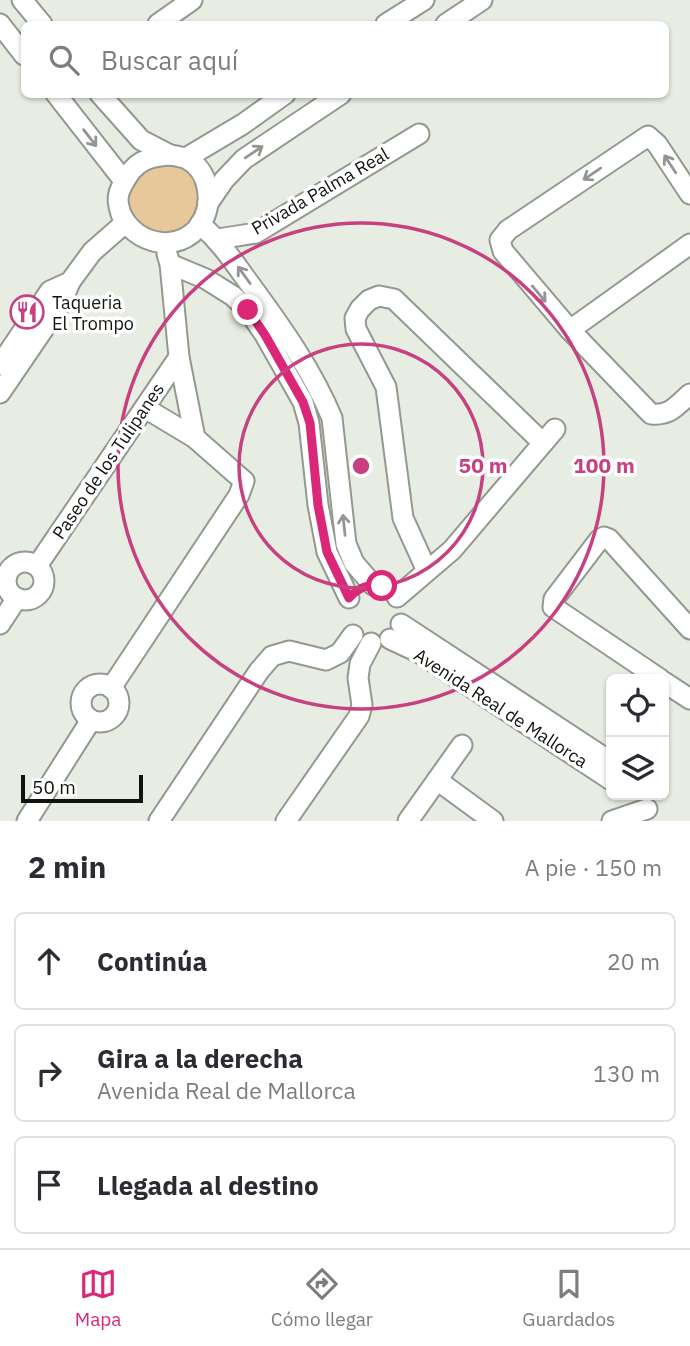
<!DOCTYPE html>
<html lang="es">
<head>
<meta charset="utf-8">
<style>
  :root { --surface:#fff; --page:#f7f7f7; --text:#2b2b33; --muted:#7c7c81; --line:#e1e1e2; --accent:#db2777 }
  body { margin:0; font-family:"IBM Plex Sans",sans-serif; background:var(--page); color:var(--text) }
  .controls { position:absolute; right:21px; bottom:21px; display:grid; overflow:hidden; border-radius:10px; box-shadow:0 2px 5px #0004 }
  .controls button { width:63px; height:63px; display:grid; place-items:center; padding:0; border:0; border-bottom:2px solid var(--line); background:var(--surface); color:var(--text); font:35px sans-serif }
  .scale { position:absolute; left:21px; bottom:18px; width:122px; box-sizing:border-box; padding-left:7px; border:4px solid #11130f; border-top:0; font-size:19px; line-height:24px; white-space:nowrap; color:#11130f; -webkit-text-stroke:5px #fff; paint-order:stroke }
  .stop { position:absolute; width:21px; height:21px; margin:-16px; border:5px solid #db2777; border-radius:50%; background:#fff }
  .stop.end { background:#db2777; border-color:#fff; box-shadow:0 2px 7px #0008 }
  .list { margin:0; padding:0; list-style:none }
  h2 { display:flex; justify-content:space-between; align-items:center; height:91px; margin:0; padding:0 28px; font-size:30px }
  h2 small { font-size:23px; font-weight:400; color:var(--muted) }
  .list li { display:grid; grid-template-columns:46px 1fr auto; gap:21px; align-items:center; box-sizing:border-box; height:98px; margin:0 14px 14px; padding:0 14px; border:2px solid var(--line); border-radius:10px }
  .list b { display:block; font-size:26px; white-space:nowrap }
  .list p { margin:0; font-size:23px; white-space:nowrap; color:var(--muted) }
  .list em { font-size:23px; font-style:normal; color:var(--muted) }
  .icon { flex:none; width:38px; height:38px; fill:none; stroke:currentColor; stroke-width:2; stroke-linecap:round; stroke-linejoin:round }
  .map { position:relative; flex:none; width:690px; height:821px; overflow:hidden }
  .search { position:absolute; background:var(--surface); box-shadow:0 2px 5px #0004; left:21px; right:21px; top:21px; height:77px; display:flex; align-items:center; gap:18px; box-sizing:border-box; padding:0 24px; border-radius:10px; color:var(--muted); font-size:26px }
  .sheet { height:427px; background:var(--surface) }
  nav { display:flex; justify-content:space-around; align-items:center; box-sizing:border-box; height:98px; border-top:2px solid var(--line); background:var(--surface); font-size:19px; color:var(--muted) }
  nav a { display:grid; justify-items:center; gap:4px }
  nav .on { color:var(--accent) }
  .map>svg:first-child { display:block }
</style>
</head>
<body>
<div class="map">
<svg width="690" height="821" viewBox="0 0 690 821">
  <rect width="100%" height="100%" fill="#e7ede2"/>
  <!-- garden -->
  <polygon fill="#e8c79a" points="184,159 208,202 178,240 132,229 124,182 132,169"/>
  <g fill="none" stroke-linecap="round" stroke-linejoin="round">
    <defs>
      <g id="street">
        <polyline points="22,0 42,24"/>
        <polyline points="0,24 24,55"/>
        <polyline points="158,24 192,0"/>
        <polyline points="386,24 424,0"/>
        <polyline points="446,24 482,0"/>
        <polyline points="56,94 124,181"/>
        <polyline points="100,94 141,140 170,155"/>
        <path d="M171,155C176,156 183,157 187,159C210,171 214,204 200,225C179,254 135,245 121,214C119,208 117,199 119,193C121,186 125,180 129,174C139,159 154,156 171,155Z"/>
        <polyline points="186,158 243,124 285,94"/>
        <path d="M690,194L657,144L648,136L508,230L500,240L503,251L570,330L651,414C670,416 676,406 690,394"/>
        <polyline points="209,202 224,180 244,159 341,94"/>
        <path d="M200,224C222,243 235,264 252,287C282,328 312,370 332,418L346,544L354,563L373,585"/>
        <polyline points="218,239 256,233 419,134"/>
        <polyline points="167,254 170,264 179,357 195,438"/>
        <polyline points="170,264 206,279 233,296 248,310 265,335 303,402 309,423 318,505 327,552 349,598"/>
        <polyline points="570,330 690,244"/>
        <polyline points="0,365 50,291 70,282 92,252 125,223"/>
        <polyline points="0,393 62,302 70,282"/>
        <circle cx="25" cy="581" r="19"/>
        <polyline points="37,566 179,357"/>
        <polyline points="427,571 403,518 386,387 356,329 355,318 360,309 369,300 379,296 394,299 543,443"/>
        <polyline points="397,597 452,550 555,429"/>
        <polyline points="0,624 17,598"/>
        <polyline points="401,624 611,762"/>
        <polyline points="390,639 418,652 611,780"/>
        <polyline points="660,679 553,607 554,599 599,540 604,537 609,539 690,629"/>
        <polyline points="664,682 690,699"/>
        <circle cx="100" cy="703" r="19"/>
        <polyline points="111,688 239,495 244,481 195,438 145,408"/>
        <polyline points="437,780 493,821"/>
        <polyline points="27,821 91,720"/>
        <polyline points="159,821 259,671 272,656 289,651 326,660 340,653 353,635"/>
        <polyline points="286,821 359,716 362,705 358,678 360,664 371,643"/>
        <polyline points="408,821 462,745"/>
        <polyline points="612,821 647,809"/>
      </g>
    </defs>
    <!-- street casing -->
    <use href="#street" stroke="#94998f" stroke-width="23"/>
    <!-- street -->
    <use href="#street" stroke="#fff" stroke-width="19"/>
  </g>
  <!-- one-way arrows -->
  <defs><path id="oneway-shaft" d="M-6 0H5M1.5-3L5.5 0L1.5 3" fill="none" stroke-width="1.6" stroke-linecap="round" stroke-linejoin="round" transform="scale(1.75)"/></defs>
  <g stroke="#949593">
    <use href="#oneway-shaft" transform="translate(90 138) rotate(52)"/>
    <use href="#oneway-shaft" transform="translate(254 152) rotate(-34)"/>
    <use href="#oneway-shaft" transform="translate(670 164) rotate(-123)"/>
    <use href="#oneway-shaft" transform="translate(592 174) rotate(146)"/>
    <use href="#oneway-shaft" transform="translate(244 275) rotate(-126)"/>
    <use href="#oneway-shaft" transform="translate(539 294) rotate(50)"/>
    <use href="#oneway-shaft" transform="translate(344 525) rotate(-96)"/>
  </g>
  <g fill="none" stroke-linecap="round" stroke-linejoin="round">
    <!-- route -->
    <path stroke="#db2777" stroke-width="9" d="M248,310L265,335L303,402L310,423L318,505L327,552L349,598C359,587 368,584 382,586"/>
  </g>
  <!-- distance rings -->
  <g fill="none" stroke="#c74181" stroke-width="3.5">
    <circle cx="361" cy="466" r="122"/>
    <circle cx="361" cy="466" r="243"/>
  </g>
  <!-- icons -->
  <defs>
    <symbol id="restaurant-ring" viewBox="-11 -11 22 22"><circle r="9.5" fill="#fff" stroke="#c74181" stroke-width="1.5"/><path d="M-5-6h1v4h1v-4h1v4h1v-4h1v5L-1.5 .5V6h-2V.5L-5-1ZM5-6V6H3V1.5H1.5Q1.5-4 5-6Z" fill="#c74181"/></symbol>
  </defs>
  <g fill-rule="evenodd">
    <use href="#restaurant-ring" x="8" y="293" width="38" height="38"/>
  </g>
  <g text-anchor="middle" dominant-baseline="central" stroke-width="7" stroke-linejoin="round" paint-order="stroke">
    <!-- street labels -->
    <g font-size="18" fill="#11130f" stroke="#fff">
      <text transform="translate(320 191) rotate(-30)">Privada Palma Real</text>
      <text transform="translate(108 461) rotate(-56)">Paseo de los Tulipanes</text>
      <text transform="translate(501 708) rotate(33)">Avenida Real de Mallorca</text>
    </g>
    <!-- poi labels -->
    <g font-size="18" fill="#11130f" stroke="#fff" text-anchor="start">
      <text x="52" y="302">Taqueria<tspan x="52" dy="21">El Trompo</tspan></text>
    </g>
  </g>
  <circle cx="361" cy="466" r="10" fill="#c74181" stroke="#fff" stroke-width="3.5"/>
  <g font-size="21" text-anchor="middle" font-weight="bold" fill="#c74181" stroke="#fff" stroke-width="7" stroke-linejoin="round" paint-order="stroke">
    <text x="483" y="473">50 m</text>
    <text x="604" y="473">100 m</text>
  </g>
</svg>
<div class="controls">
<button><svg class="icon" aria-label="locate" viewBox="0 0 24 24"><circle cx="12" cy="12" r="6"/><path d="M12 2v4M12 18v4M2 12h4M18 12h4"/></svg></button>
<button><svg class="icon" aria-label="layers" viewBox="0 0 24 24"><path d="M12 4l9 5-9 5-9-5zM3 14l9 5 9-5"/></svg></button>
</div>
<div class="scale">50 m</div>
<div class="stop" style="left:382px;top:586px"></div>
<div class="stop end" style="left:248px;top:310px"></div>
<div class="search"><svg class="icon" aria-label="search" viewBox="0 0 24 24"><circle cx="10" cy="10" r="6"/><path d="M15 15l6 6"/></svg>Buscar aquí</div>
</div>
<section class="sheet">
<h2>2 min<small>A pie · 150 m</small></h2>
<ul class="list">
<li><svg class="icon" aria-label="ahead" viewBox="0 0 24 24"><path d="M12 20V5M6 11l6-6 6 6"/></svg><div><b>Continúa</b></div><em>20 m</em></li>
<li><svg class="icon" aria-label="right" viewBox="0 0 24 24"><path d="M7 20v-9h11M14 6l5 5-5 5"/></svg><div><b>Gira a la derecha</b><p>Avenida Real de Mallorca</p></div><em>130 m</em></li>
<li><svg class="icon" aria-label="arrive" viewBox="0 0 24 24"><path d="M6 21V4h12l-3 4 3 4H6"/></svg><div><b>Llegada al destino</b></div></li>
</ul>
</section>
<nav>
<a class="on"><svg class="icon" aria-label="map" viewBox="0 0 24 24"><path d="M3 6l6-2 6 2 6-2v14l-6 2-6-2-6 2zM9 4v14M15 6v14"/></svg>Mapa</a>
<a><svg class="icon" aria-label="directions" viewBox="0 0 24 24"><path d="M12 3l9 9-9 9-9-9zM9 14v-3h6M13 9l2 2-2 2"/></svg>Cómo llegar</a>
<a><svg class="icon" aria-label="saved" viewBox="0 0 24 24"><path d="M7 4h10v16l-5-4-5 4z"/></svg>Guardados</a>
</nav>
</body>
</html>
